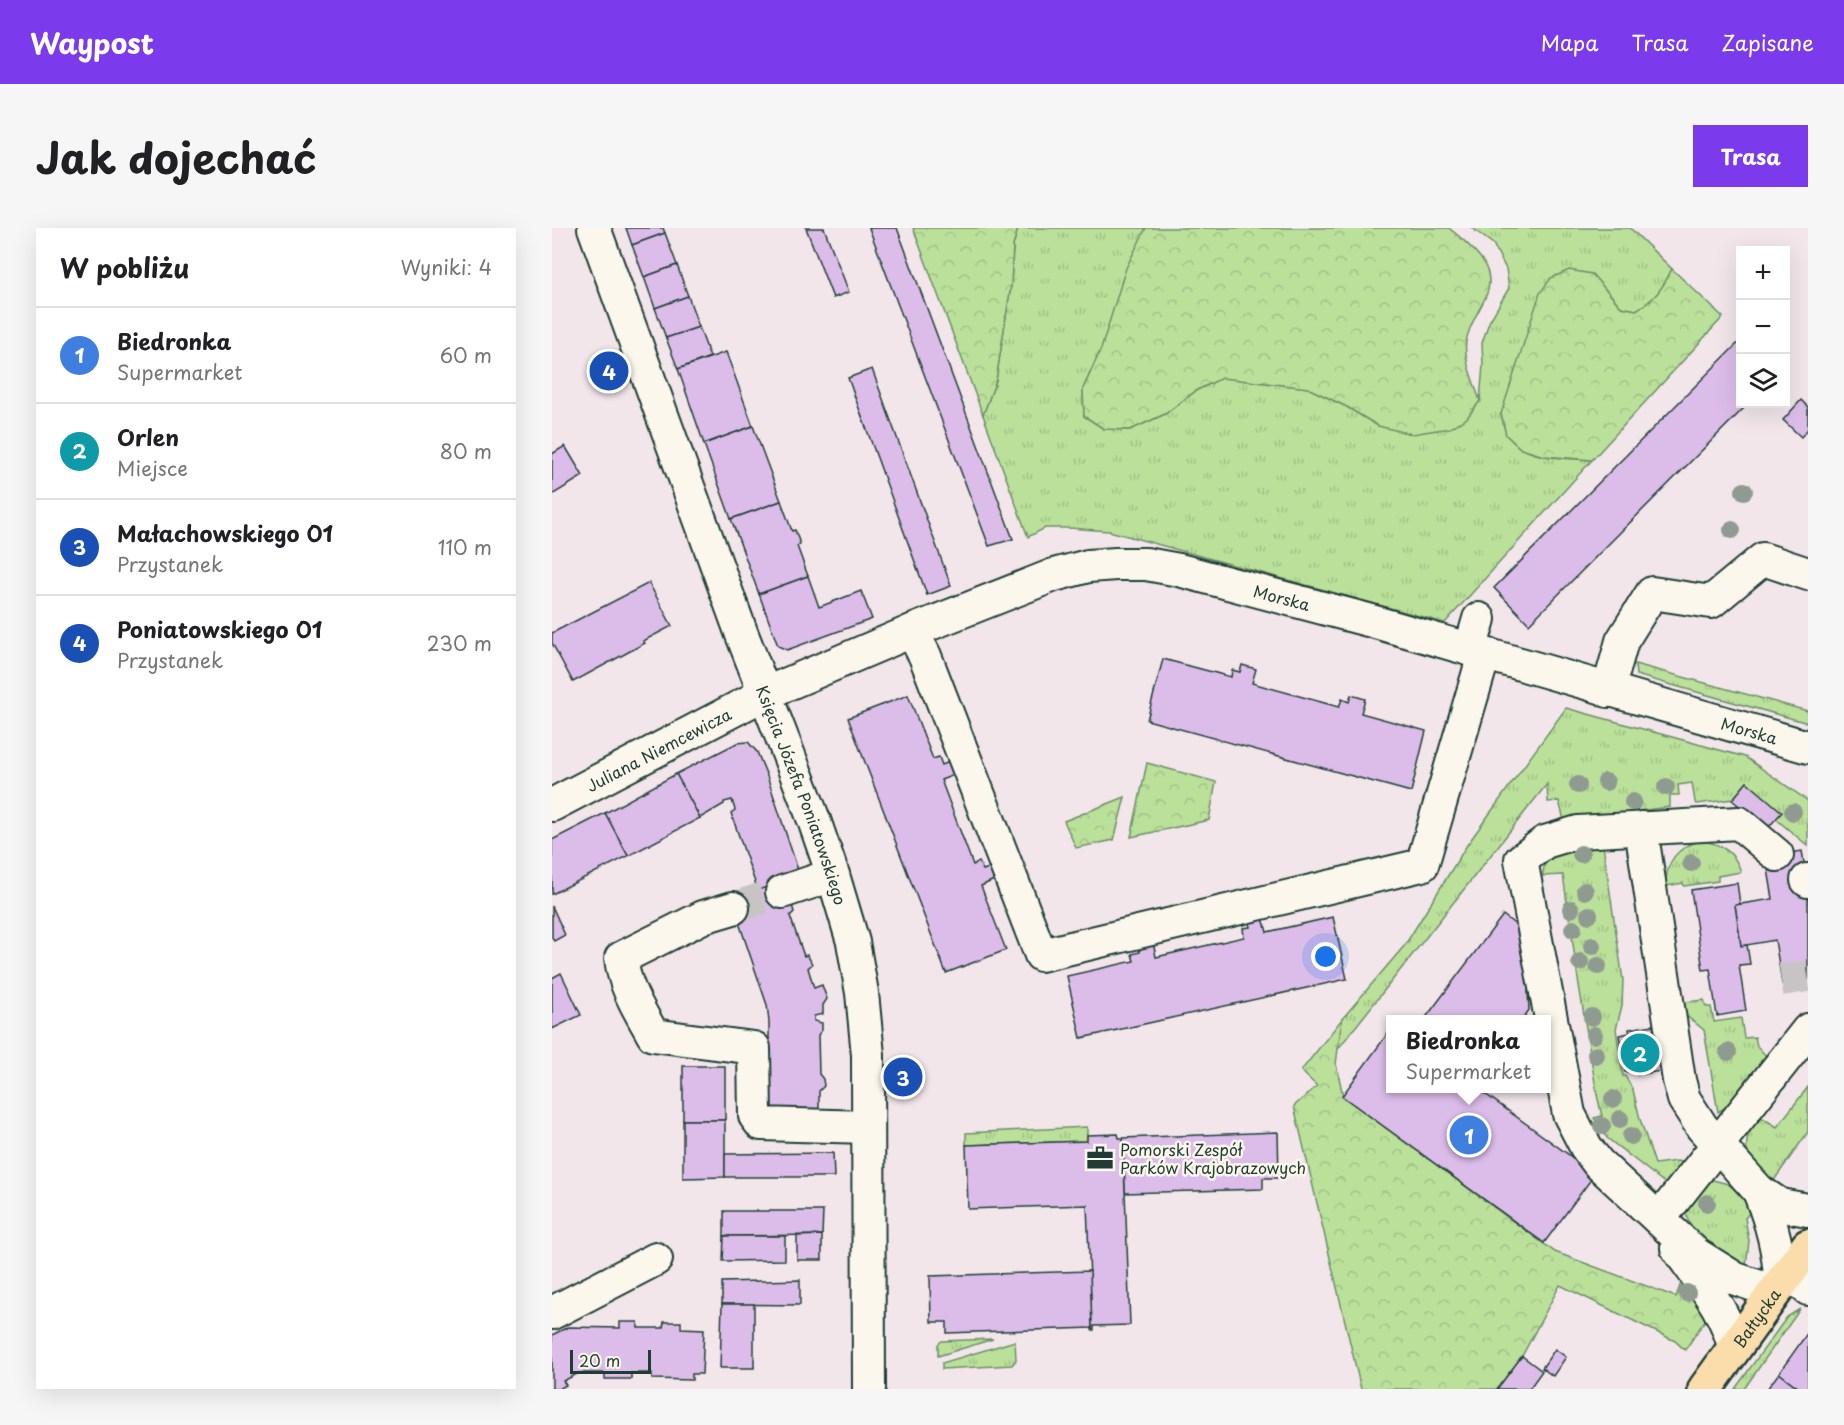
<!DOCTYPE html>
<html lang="pl">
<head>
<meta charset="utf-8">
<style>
  :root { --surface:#fff; --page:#f6f6f6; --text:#202124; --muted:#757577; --line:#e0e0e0; --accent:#7c3aed }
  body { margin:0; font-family:"Playpen Sans",sans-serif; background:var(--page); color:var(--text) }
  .controls { position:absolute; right:18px; top:18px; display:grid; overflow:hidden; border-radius:0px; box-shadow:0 6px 24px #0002 }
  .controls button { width:54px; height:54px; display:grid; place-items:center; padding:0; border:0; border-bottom:2px solid var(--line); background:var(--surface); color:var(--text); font:30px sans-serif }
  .scale { position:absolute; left:18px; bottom:15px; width:81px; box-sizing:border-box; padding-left:6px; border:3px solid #1f3d34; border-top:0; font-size:16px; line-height:21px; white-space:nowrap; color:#1f3d34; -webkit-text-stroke:4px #fbf7ec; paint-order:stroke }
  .you { position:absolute; left:774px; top:729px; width:21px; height:21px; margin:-15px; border:4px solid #fff; border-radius:50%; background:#1a73e8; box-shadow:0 0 0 9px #1a73e833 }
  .badge { display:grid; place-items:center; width:39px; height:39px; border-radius:50%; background:var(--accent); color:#fff; font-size:20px; font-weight:700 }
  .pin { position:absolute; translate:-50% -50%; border:3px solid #fff; box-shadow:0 2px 6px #0006 }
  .popup { position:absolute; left:834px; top:787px; width:165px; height:78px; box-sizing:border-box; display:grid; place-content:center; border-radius:0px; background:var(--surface); filter:drop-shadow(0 2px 4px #0005); font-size:20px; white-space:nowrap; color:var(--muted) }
  .popup b { font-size:22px; color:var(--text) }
  .popup::after { content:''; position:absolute; left:50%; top:100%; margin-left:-12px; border:12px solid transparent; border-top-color:var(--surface) }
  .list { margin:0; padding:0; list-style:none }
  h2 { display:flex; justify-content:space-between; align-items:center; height:78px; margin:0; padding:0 24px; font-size:26px }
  h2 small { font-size:20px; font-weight:400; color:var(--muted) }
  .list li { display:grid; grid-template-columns:39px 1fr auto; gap:18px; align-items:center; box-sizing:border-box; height:96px; padding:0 24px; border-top:2px solid var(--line) }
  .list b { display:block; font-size:22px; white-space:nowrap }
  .list p { margin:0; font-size:20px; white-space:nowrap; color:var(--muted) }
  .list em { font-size:20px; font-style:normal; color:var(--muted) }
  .icon { flex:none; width:33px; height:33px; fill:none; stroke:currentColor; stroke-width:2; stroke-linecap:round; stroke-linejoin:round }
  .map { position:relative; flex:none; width:1256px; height:1161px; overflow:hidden; border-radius:0px }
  header { display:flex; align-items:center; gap:36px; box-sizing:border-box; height:84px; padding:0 30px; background:var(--accent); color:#fff }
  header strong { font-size:28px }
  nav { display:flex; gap:33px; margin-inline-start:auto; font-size:21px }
  .intro { display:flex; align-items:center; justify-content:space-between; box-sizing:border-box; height:144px; padding:0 36px }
  h1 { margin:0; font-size:42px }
  .button { padding:15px 27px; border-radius:0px; background:var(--accent); color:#fff; font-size:21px; font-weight:700 }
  main { display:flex; gap:36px; padding:0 36px }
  aside { flex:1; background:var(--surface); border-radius:0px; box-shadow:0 6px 24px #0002 }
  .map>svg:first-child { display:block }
</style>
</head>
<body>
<header>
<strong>Waypost</strong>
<nav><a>Mapa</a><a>Trasa</a><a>Zapisane</a></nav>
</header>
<div class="intro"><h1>Jak dojechać</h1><a class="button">Trasa</a></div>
<main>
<aside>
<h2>W pobliżu<small>Wyniki: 4</small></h2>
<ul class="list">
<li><span class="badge" style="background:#3f7fe0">1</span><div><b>Biedronka</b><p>Supermarket</p></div><em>60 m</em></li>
<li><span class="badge" style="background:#0f9aa8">2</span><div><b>Orlen</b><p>Miejsce</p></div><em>80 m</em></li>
<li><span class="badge" style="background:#1a4fb4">3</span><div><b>Małachowskiego 01</b><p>Przystanek</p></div><em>110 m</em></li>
<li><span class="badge" style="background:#1a4fb4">4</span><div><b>Poniatowskiego 01</b><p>Przystanek</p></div><em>230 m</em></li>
</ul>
</aside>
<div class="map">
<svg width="1256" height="1161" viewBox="0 0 1256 1161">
  <defs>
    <pattern id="grass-tufts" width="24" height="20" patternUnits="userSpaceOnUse" patternTransform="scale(1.5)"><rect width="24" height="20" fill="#bbe09a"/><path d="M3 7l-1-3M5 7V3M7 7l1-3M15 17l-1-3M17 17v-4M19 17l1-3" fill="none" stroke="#a0c185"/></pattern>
    <pattern id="forest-crowns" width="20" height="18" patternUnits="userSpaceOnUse" patternTransform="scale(1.5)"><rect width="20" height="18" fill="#bbe09a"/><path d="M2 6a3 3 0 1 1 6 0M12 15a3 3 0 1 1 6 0" fill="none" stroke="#a0c185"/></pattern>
  </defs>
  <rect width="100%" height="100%" fill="#f2e6eb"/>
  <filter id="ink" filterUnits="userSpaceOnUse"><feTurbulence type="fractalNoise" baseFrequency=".0167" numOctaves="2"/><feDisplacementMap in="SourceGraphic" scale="12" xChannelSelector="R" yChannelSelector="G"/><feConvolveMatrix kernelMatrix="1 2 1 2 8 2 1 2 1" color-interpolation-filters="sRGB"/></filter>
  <g filter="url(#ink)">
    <!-- grass -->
    <g fill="url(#grass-tufts)" stroke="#6d8e67" stroke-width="1.5">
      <path d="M466,0H594L549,121L531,161L532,188L552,201L578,202L613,186L645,162L669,150L713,147L756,160L795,179L826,198L928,173L931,137L930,115L937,94L957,60L954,41L941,16L920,0H1078L1120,41C1110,61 1104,71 1084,82L1069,79L1057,65L949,186C951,193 952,203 956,208C974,233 1013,230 1040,232L893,395L557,303L517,300H493L476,309L431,187L444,152L459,57L461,18Z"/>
      <polygon points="1083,436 1256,483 1256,495 1084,447"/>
      <polygon points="1014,480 1193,529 1256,573 1256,618 1224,591 1195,554 1181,571 1145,576 1143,574 1140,555 1126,557 1127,567 1118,567 1118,579 1012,592 1007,573 996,574 995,556 786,821 790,791 853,717 915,617"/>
      <path d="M1149,613C1169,615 1183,624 1189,644L1166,648V653L1132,658L1131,655L1114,658C1113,634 1126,618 1149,613Z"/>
      <path d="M1051,617L1071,752L1070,778L1064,801L1071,848H1073L1081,862L1088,891L1103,936L1125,933L1133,935L1132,940L1114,956L1055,910L1042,890L1050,888L1045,867L1026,751L1011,647L991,648C991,614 1027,618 1051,617Z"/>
      <polygon points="1152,772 1154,779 1159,779 1162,794 1189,790 1192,810 1203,809 1205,818 1215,829 1174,879 1166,884 1152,802 1132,786 1130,777 1133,774"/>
      <path d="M1256,859V904L1220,955C1194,931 1185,921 1206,887L1225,899Z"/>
      <polygon points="535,899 535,913 414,917 414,905"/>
      <path d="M1161,952L1176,956L1203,979L1193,990L1197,1013L1194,1038L1184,1036L1178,1032C1163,1019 1132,1002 1134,980L1156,953Z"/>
      <polygon points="1248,1081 1192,1161 1183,1161 1235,1089"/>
      <polygon points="441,1111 386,1128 386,1116 390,1113"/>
      <polygon points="463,1113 464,1132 460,1137 390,1141 390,1135"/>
    </g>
    <!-- forest -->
    <g fill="url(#forest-crowns)" stroke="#6d8e67" stroke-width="1.5">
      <polygon points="361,0 466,0 461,18 459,57 444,152 431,187"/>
      <path d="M594,0H897C917,17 947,38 934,68C927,84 917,96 914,114C911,132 923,156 928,173L914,191L898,200L860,206L826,198L795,179L756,160L670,150L645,162L613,186L578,202L552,201L532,188L531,161L549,121L574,40Z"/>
      <path d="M1120,41L1171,89L1040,232L992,228L969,221L954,207L949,186L988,65L999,50L1017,42L1040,46L1069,79L1084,82C1104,71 1110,61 1120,41Z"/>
      <polygon points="595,535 664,554 657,592 579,609"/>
      <polygon points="573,569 562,612 524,620 512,593"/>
      <polygon points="790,791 784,836 791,868 1003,1024 1124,1069 1129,1055 1137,1055 1158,1085 1133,1122 1123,1113 1008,1057 970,1128 945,1161 809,1161 742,878 765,858 749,843"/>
    </g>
    <!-- building -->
    <g fill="#dcbdea" stroke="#1f3d34" stroke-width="1.5">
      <polygon points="74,0 111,0 113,5 80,17"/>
      <polygon points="254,0 272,0 297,64 281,70"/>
      <polygon points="317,0 345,0 461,311 437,318"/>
      <polygon points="113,5 125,37 92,49 80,17"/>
      <polygon points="125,37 136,68 103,80 92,49"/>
      <polygon points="136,68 147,99 114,110 103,80"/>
      <polygon points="147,99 158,129 126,141 114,110"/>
      <polygon points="1186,115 1188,117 1188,176 1196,176 977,396 942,360"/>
      <polygon points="174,124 201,198 152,216 126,141"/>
      <polygon points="320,141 399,358 375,367 296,150"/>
      <polygon points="1249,172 1256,179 1256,201 1249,209 1231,192"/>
      <polygon points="201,198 229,273 179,291 152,216"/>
      <polygon points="13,218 31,248 0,267 0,226"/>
      <polygon points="229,273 240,303 243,302 248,316 245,318 256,348 207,366 179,291"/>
      <polygon points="256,348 267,379 309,363 320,391 235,422 226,418 207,366"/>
      <polygon points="97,355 120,398 91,413 93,415 21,454 0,415 0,405"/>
      <polygon points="611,431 679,449 680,442 688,444 690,437 704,441 700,455 787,479 790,471 797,474 799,467 813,471 809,485 874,503 859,564 595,492"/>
      <polygon points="356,467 381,531 387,529 390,537 397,534 399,540 402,547 389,552 421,637 427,634 431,642 437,640 442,652 429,658 454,722 394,745 296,490"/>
      <polygon points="196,514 205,524 215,548 248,648 206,663 179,585 183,582 180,572 172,574 172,576 148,590 124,546 185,515"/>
      <polygon points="124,546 148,590 76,628 53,585"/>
      <polygon points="1195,554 1230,584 1215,601 1180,572"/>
      <polygon points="53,585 76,628 0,666 0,612"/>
      <polygon points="1250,623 1256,658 1256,752 1230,756 1223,712 1189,718 1183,677 1221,671 1214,629"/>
      <polygon points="227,655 240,677 242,684 238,688 252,728 255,727 257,730 260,736 256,740 262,760 270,757 275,771 271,777 271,786 262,788 262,793 270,795 270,802 266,807 267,846 271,851 272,858 267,863 267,881 217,884 217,794 215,777 179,671"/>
      <polygon points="1185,655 1188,676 1183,677 1189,718 1195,717 1198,736 1187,737 1194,783 1165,788 1158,741 1151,742 1139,662"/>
      <polygon points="0,678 13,707 2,713 0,709"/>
      <polygon points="951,687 974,705 987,760 976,763 977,782 970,792 872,792"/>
      <polygon points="781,689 795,751 529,810 515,748 582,733 580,726 588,724 586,717 601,714 604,729 692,709 691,700 698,699 697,693 711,690 715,704"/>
      <polygon points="9,745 29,787 0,801 0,750"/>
      <polygon points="1101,797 1109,843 1085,847 1084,843 1073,844 1067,807 1078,805 1077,801"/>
      <polygon points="839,801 839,860 925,860 1043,946 992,1015 790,868"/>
      <rect x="131" y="838" width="42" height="54"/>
      <polygon points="131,892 173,892 173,949 131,950"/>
      <polygon points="726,904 727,950 711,950 711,961 573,965 571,910"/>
      <polygon points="566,906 567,910 571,910 578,1097 542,1098 542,1102 540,1102 535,977 416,981 414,917 535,913 535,907"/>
      <polygon points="281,925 282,949 173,949 173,926"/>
      <polygon points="172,983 271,983 270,1007 172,1008"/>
      <polygon points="270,1007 270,1032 245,1032 245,1008"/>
      <polygon points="172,1008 233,1008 233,1032 171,1033"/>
      <polygon points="538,1043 540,1100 395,1105 395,1094 379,1094 378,1048"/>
      <polygon points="248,1052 248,1077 170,1076 170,1054"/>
      <polygon points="170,1076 202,1076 202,1140 168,1140"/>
      <polygon points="68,1094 86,1094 86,1100 111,1100 112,1094 129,1094 129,1100 152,1101 150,1146 140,1146 140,1152 100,1151 100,1145 79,1145 79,1151 53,1151 53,1145 27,1145 11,1153 14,1157 7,1161 0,1161 0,1107 16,1099 68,1100"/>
      <polygon points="1256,1104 1256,1161 1248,1161 1227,1145"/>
      <polygon points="1003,1121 1014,1129 1001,1148 990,1140"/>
      <polygon points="970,1128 990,1143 977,1161 945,1161"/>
      <polygon points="1227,1145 1248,1161 1215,1161"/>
    </g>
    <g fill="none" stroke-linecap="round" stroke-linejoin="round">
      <!-- minor-tunnel -->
      <g stroke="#c8c4c6" stroke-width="32" stroke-dasharray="32 16" stroke-linecap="butt">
        <polyline points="181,680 230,664"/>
        <polyline points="1229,752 1256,748"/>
      </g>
      <defs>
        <g id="minor">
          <path id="s1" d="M42,0L189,404L262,592L281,647L301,714L310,765L316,827L317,1161"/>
          <polyline points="360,403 373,428 489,727 870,637 932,427"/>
          <polyline points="918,422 927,391"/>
          <polyline points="1056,463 1070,413 1100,365 1159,374 1211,331 1256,346"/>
          <path id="s2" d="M0,577L212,466L360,403L502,347L536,338L564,336H594L627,342L816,392L1256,519"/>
          <polyline points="1089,600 1127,852 1132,871 1150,899 1207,963 1228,977 1256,982"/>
          <polyline points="1255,652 1256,653"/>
          <polyline points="230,664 281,647"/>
          <path d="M181,680L151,689L69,730C72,759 88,783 101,807L202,820L203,888L209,896L316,899"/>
          <path d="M1207,963C1219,993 1228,1023 1228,1056"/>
          <polyline points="1107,991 1256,802"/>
          <path d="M1125,1020C1145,1049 1177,1086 1182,1121"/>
          <polyline points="1236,1045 1256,1061"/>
          <polyline points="1223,1064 1184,1051 1144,1026 1046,935 1034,919 1017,886 969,632 993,614 1026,604 1187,595 1225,627"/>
          <polyline points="0,1085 104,1031"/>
        </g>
        <g id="major">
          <path id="s3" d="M1153,1161L1256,1018"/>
        </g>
      </defs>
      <!-- minor casing -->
      <use href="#minor" stroke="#1f3d34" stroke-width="36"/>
      <!-- major casing -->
      <use href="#major" stroke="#1f3d34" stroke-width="38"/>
      <!-- minor -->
      <use href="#minor" stroke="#fbf7ec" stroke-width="32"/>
      <!-- major -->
      <use href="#major" stroke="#faddab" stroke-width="33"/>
    </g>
    <!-- trees -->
    <g fill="#8f9b91">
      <circle cx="1192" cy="263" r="9"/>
      <circle cx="1180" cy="302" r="9"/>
      <circle cx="1054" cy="554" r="9"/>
      <circle cx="1026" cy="557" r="9"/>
      <circle cx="1114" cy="559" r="9"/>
      <circle cx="1081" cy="574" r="9"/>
      <circle cx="1241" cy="584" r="9"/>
      <circle cx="1029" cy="626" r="9"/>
      <circle cx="1139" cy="635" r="9"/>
      <circle cx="1033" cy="663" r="9"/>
      <circle cx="1019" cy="681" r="9"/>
      <circle cx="1037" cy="687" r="9"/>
      <circle cx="1021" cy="701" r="9"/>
      <circle cx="1040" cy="718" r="9"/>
      <circle cx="1028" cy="734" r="9"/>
      <circle cx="1046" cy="738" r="9"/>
      <circle cx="1040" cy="789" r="9"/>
      <circle cx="1042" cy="807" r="9"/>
      <circle cx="1176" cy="824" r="9"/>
      <circle cx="1044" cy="827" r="9"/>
      <circle cx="1061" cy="871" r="9"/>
      <circle cx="1068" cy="891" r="9"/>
      <circle cx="1050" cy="898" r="9"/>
      <circle cx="1079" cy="908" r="9"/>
      <circle cx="1155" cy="975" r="9"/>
      <circle cx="1135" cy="1065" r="9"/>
    </g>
  </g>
  <!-- icons -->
  <defs>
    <symbol id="office-bare" viewBox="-9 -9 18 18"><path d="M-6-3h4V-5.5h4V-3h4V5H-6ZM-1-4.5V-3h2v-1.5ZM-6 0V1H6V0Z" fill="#1f3d34" stroke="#fbf7ec" stroke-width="2.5" paint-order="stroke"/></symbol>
  </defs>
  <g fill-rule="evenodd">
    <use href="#office-bare" x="529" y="911" width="38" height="38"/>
  </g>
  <g text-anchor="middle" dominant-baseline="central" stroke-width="5" stroke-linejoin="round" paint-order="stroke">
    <!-- street labels -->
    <g font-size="16" fill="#1f3d34" stroke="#fbf7ec">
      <text stroke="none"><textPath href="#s2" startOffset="786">Morska</textPath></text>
      <text stroke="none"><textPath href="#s2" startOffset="1272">Morska</textPath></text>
      <text stroke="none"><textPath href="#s2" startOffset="120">Juliana Niemcewicza</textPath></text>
      <text stroke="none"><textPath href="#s1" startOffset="604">Księcia Józefa Poniatowskiego</textPath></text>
      <text stroke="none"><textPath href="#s3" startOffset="88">Bałtycka</textPath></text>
    </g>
    <!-- poi labels -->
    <g font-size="16" fill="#1f3d34" stroke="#fbf7ec" text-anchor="start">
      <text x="568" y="921">Pomorski Zespół<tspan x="568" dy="18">Parków Krajobrazowych</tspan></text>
    </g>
  </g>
</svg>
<div class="controls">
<button>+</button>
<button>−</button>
<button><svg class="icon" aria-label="layers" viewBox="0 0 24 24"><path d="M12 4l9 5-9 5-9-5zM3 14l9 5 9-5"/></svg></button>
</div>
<div class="scale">20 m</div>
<div class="you"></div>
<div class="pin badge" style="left:917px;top:907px;background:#3f7fe0">1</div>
<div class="popup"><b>Biedronka</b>Supermarket</div>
<div class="pin badge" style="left:1088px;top:825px;background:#0f9aa8">2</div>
<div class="pin badge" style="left:351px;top:849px;background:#1a4fb4">3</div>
<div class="pin badge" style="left:57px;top:143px;background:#1a4fb4">4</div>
</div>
</main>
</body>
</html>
